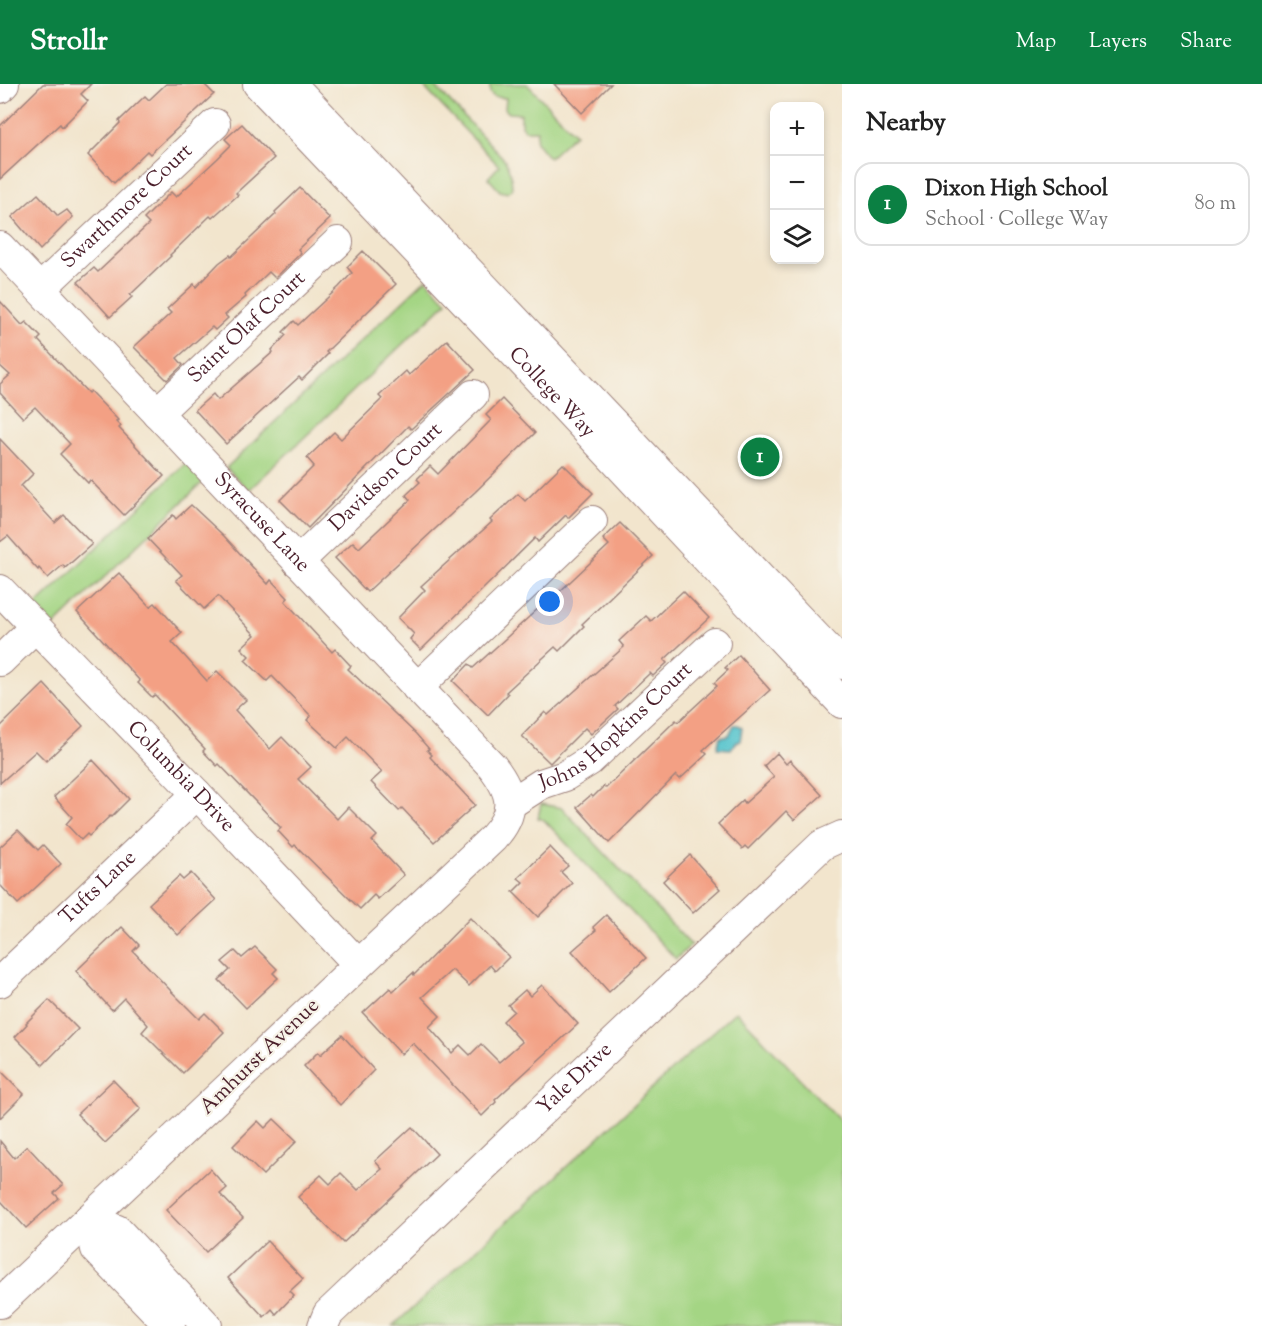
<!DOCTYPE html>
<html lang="en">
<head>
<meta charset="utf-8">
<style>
  :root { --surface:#fff; --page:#f2f2f2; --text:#222; --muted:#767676; --line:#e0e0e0; --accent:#0b8043 }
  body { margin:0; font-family:"Sorts Mill Goudy",serif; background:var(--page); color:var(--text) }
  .controls { position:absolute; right:18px; top:18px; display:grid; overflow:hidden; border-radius:12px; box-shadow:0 3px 9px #0003 }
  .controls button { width:54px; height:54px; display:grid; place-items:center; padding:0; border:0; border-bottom:2px solid var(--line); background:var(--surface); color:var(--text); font:30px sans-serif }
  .you { position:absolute; left:550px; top:518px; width:21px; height:21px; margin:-15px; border:4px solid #fff; border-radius:50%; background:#1a73e8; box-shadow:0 0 0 9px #1a73e833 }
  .badge { display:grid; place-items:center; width:39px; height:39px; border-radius:50%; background:var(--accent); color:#fff; font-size:20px; font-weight:700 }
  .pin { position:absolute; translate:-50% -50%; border:3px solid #fff; box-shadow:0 2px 6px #0006 }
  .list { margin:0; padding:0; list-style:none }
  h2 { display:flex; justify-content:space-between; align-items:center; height:78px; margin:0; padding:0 24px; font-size:26px }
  h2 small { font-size:20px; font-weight:400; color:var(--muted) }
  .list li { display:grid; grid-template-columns:39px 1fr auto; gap:18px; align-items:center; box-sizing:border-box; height:84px; margin:0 12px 12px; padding:0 12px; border:2px solid var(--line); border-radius:18px }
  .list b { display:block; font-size:22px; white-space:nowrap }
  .list p { margin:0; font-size:20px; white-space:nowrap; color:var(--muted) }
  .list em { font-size:20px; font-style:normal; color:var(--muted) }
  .icon { flex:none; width:33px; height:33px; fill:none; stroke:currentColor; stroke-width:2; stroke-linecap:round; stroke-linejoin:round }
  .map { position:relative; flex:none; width:842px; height:1242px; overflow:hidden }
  header { display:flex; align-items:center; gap:36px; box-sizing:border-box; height:84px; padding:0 30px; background:var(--accent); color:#fff }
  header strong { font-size:28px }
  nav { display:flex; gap:33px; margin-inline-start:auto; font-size:21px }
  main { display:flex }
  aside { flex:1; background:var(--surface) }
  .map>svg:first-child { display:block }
</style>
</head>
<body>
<header>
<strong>Strollr</strong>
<nav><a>Map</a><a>Layers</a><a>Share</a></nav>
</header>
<main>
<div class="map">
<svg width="842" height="1242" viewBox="0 0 842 1242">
  <rect width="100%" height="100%" fill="#f7f3e8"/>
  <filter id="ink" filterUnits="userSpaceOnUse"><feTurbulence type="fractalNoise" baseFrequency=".0167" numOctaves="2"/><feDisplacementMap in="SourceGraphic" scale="12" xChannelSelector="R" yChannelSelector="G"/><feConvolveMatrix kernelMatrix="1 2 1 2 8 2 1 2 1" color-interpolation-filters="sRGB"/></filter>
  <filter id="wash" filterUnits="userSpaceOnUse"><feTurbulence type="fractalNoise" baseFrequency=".008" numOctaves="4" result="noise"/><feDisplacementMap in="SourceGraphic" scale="24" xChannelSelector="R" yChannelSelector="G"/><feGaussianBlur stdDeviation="1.35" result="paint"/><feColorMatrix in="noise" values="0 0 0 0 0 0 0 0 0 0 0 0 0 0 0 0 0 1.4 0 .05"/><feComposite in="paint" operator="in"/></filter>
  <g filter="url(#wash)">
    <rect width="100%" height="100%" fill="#f2e5cd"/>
    <!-- green -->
    <g fill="#a4d584" stroke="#777a58" stroke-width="1.5">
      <polygon points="421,0 433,0 505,76 511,91 512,104 508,109 500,107 488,94 499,82"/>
      <polygon points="490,0 527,0 575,50 549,74 536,58 537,46 525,46 521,42 521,30 509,29 505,25 506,14 494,13 490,9"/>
      <polygon points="426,195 447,218 249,406 226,384"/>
      <polygon points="188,377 205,396 54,542 35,522"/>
      <polygon points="541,720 562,724 691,861 676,875 544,736 538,734"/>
      <polygon points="736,927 842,1039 842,1242 393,1242"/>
    </g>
    <!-- water -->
    <polygon fill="#57c4cd" stroke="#50727c" stroke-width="1.5" points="734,641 738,641 742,644 740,657 735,659 731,665 717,664 720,653 729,651"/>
    <g id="blocks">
      <!-- building -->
      <g fill="#f3a084">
        <polygon points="43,0 91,0 81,10 88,17 62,43 60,40 0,95 0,42"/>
        <polygon points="166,0 204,0 214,10 150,70 147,67 114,99 88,71 120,39 119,37 145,12 149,16"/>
        <polygon points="554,0 611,0 582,29"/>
        <polygon points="242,40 274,74 236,109 238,111 212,134 210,132 170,171 171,172 130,211 132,213 110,233 78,198 94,184 98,188 149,140 144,135 171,108 176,113 217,75 231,61 225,55"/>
        <polygon points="300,104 330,135 298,165 301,169 275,194 269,188 245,211 246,213 225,231 228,234 215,246 212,243 177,274 183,281 167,296 134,263 171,229 167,225 194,200 196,203 219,179 230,171 231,173 276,130 275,128"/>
        <polygon points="38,110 58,132 67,126 73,133 40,166 12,133"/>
        <polygon points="363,167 396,200 326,268 328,270 302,296 299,293 226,360 195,326 213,310 218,316 273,268 272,266 286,251 283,248 294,237 298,241 339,203 352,189 347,183"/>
        <polygon points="0,217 22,241 26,238 41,253 38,256 88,309 90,307 118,336 116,337 121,342 119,344 164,392 124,431 90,396 88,399 60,370 70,360 35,323 23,334 0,309 0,300 10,291 0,282"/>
        <polygon points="447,256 475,286 411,345 408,342 308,444 280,416 314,382 307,374 334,348 341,355 382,315 379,312 406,287 409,291"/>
        <polygon points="502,315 535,349 475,408 367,508 335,474 353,458 359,464 410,416 406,411 420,398 417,395 430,382 438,390 491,336 486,331"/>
        <polygon points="0,355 33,390 21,402 55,439 64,431 92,460 65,484 63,481 48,494 39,484 38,486 8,452 0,458"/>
        <polygon points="563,380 593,409 568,434 566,431 538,458 535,454 421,566 410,555 414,550 398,534 425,506 421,502 492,438 490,436 518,410 525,417"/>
        <polygon points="191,421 224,452 268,500 271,496 288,514 285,517 332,568 335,565 351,582 348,585 416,650 429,665 427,666 432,671 430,673 475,721 434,758 402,724 399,727 371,698 382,688 348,653 337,664 307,636 311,632 272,592 267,597 245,576 249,572 241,564 255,551 218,512 204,525 176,496 182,491 148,455 173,431 176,435"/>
        <polygon points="620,439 653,472 582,540 584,542 559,567 555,563 506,608 508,610 488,631 453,597 469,580 473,584 506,554 541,522 538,519 549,507 555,512 609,461 603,455"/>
        <polygon points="119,489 150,523 155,519 182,549 172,558 207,597 217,587 246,616 235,626 270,665 282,653 311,683 298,695 337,735 348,723 377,752 372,757 404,791 378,815 374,811 360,825 295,761 293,763 278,747 281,744 219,680 217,682 203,667 205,665 155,611 152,613 138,599 140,597 77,528"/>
        <polygon points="683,507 709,534 664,576 667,579 653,592 650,589 615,622 618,625 591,650 585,644 550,679 522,652 545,628 548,631 624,563 619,557 646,532 651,537"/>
        <polygon points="739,571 770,606 703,666 707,670 680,695 676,691 609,759 577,723 591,711 593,713 604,702 606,704 676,636 678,638 717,602 714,599 728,586 725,584"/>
        <polygon points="44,600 83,642 46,677 36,667 0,699 0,643"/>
        <polygon points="777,669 786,680 790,676 822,711 794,736 786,727 748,765 745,762 742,765 718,740 743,716 745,719 774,693 764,682"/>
        <polygon points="93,676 129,715 111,733 110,732 89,752 87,750 81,756 66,740 72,733 54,713"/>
        <polygon points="18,746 38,766 43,761 61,780 18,820 0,801 0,763"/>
        <polygon points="550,763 568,782 561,788 572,799 538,833 513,808 523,798 518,794"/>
        <polygon points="690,771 720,805 693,829 663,797"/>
        <polygon points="191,789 216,816 178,851 149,820 179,792 183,796"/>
        <polygon points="606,831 646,874 609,908 572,867 596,846 593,843"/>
        <polygon points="470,834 509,873 495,887 490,881 469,902 452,886 422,913 440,932 429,943 452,969 460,961 470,971 481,960 499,978 522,958 503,937 514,927 508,921 525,906 530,912 542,901 578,940 495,1016 496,1018 482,1032 413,959 401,970 363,929 390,904 393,907 413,889 414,891"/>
        <polygon points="122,843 139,861 133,867 171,907 199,935 205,929 224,948 183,989 142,948 148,941 124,914 112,926 76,887"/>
        <polygon points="255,863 277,885 273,889 278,894 246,924 219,896 230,886 222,878 235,867 242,874"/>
        <polygon points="49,916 78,945 43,981 15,953 27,940 26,939"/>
        <polygon points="342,951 374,986 340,1021 304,982 318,968 320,971"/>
        <polygon points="0,986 24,1010 0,1034"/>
        <polygon points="113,996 141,1025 105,1059 77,1030"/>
        <polygon points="274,1035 297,1057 263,1091 233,1062 258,1037 265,1044"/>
        <polygon points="412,1043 437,1070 343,1159 298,1113 321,1091 330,1100 341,1089 358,1106 382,1085 375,1077"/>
        <polygon points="0,1057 14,1074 27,1062 63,1101 54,1109 59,1114 26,1144 0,1116"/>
        <polygon points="210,1085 227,1104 220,1110 243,1134 206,1168 166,1126"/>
        <polygon points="267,1157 303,1195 290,1207 294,1211 276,1230 272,1225 264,1233 228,1194"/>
      </g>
    </g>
  </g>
  <g filter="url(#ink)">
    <use href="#blocks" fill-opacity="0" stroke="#9e827c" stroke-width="1.5"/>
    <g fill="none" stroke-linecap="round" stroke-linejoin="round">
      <defs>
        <g id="minor">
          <path id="s1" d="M258,0L515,270L842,619"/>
          <polyline points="291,0 842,580"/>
          <polyline points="0,4 4,0"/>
          <path id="s2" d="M0,163L492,682C513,709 517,728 493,754L0,1219"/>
          <path id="s3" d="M40,205L215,40"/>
          <path id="s4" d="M157,329L338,158"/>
          <path id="s5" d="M298,478L473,311"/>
          <path id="s6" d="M0,506L197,710L358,880"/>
          <polyline points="0,577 34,544"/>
          <polyline points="417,604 592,437"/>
          <path id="s7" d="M510,720L541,700L565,692L589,677L715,559"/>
          <path id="s8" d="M0,898L197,710"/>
          <polyline points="89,1135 117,1146 207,1242"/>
          <polyline points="89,1135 96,1165 170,1242"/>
          <path id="s9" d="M323,1242L328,1230L822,761L842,752"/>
        </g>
      </defs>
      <!-- minor casing -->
      <use href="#minor" stroke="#9e827c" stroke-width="32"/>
      <!-- minor -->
      <use href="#minor" stroke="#fff" stroke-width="30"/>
    </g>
  </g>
  <g text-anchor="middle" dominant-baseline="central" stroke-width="4.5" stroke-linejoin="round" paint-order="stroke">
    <!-- street labels -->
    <g font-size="21" fill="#4a1f2b" stroke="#f7f3e8">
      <text stroke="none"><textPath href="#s3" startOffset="120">Swarthmore Court</textPath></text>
      <text stroke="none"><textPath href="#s4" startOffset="124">Saint Olaf Court</textPath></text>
      <text stroke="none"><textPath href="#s1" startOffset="426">College Way</textPath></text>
      <text stroke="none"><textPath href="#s5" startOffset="122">Davidson Court</textPath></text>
      <text stroke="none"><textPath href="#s2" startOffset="380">Syracuse Lane</textPath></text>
      <text stroke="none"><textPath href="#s7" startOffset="132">Johns Hopkins Court</textPath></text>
      <text stroke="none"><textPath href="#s6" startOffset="260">Columbia Drive</textPath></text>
      <text stroke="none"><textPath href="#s8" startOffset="136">Tufts Lane</textPath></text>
      <text transform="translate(260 973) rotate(-44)">Amhurst Avenue</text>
      <text stroke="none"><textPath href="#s9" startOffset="354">Yale Drive</textPath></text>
    </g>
  </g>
</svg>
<div class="controls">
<button>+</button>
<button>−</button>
<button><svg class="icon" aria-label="layers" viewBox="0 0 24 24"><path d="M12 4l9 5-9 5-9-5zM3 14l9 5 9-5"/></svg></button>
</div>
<div class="you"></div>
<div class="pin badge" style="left:760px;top:373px">1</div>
</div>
<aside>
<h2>Nearby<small></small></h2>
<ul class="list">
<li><span class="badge">1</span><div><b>Dixon High School</b><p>School · College Way</p></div><em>80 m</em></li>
</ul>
</aside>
</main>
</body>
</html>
